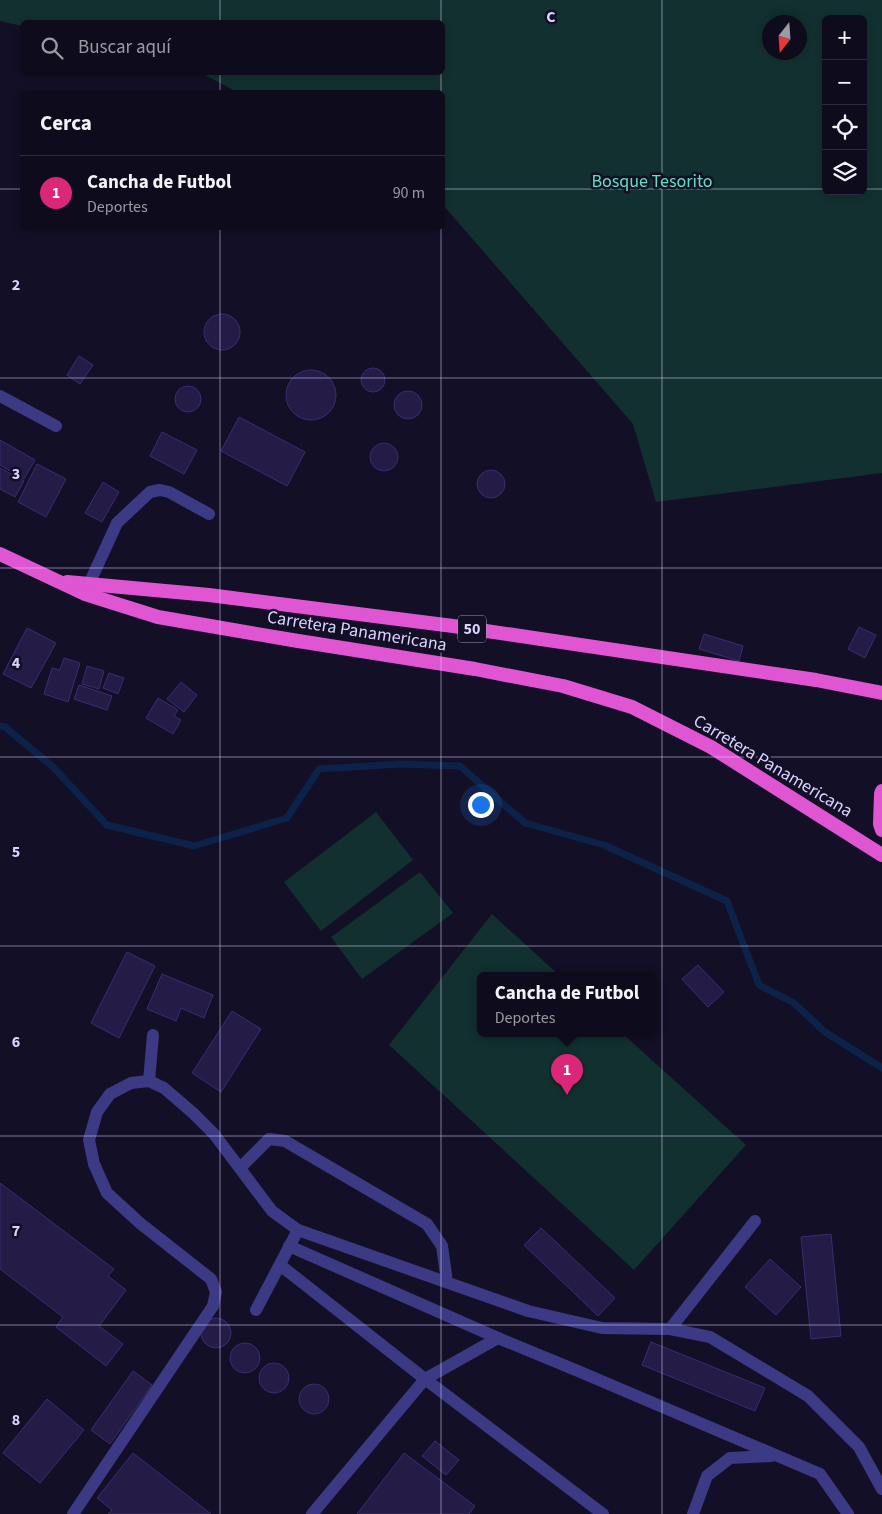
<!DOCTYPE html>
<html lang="es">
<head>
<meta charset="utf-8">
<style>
  :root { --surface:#0e0b1c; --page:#171425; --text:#f1f3f6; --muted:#9b9ba3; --line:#2e2b3b; --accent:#db2777 }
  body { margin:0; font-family:"Source Sans 3",sans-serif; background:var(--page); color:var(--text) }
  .controls { position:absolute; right:15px; top:15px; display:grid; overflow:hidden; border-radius:8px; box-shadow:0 2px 8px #0003 }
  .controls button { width:45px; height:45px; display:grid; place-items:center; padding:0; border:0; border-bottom:1px solid var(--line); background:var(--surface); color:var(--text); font:25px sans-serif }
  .compass { position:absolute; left:762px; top:15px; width:45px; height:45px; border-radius:50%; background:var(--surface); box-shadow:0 2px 8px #0003; rotate:197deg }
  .you { position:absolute; left:480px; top:804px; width:18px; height:18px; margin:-12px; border:4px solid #fff; border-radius:50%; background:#1a73e8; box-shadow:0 0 0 8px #1a73e833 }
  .badge { display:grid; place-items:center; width:32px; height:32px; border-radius:50%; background:var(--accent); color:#fff; font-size:16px; font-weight:700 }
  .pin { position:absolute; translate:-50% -41px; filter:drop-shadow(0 1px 2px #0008) }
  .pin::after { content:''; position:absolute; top:26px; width:18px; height:15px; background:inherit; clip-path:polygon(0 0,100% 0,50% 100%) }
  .popup { position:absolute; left:477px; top:972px; width:180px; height:65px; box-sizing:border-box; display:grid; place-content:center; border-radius:8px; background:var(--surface); filter:drop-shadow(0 1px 4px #0005); font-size:16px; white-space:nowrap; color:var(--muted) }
  .popup b { font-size:19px; color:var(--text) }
  .popup::after { content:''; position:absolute; left:50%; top:100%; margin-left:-10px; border:10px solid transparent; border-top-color:var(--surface) }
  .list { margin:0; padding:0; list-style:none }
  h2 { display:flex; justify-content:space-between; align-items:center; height:65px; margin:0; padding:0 20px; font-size:21px }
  h2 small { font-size:16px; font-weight:400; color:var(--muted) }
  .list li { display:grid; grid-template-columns:32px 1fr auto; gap:15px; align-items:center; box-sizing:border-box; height:75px; padding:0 20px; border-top:1px solid var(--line) }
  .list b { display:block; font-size:19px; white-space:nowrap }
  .list p { margin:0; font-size:16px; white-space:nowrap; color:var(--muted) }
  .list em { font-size:16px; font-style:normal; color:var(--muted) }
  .icon { flex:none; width:28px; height:28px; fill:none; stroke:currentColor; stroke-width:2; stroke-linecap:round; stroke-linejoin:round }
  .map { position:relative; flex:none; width:882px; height:1514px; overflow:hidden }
  .search { position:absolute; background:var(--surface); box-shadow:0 2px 8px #0003; left:20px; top:20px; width:425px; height:55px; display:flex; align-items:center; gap:12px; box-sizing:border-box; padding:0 18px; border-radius:8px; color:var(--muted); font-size:19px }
  .panel { position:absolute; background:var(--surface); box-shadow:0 2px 8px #0003; left:20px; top:90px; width:425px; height:140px; border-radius:8px }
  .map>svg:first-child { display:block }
</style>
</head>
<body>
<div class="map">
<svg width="882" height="1514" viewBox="0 0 882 1514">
  <rect width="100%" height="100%" fill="#130f26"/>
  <!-- green -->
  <g fill="#12302f" fill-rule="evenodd">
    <path d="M0,0H882V473L656,502L633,424L443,205L442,92H237L201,73L442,72V22H22V26L0,21ZM826,19H863V191H826ZM770,22H800V52H770Z"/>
    <polygon points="376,812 413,860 321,931 284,882"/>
    <polygon points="420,872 453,913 362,979 331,937"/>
    <polygon points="492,914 560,976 481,976 481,1034 623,1034 746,1145 634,1270 389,1045"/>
  </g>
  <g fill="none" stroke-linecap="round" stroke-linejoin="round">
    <!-- stream -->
    <polyline stroke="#0c2248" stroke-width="7" points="0,726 5,727 53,767 107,825 194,846 287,818 319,769 401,764 460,766 525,823 604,845 727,901 759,985 794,1003 825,1032 882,1068"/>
  </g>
  <!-- building -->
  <g fill="#241b47" stroke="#3b2d73">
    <circle cx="222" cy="332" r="18"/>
    <polygon points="79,356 93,365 80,384 67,375"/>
    <circle cx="373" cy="380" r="12"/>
    <circle cx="311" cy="395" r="25"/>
    <circle cx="188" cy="399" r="13"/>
    <circle cx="408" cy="405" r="14"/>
    <polygon points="239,417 305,452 287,486 221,451"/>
    <polygon points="162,432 197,450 184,474 150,456"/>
    <polygon points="0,440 35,460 24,479 0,465"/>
    <circle cx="384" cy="457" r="14"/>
    <polygon points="37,464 66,479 46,517 18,502"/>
    <polygon points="0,468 24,481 15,497 0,489"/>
    <circle cx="491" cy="484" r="14"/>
    <polygon points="103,482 119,492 102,522 85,513"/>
    <polygon points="859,627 876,635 865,658 848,649"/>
    <polygon points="27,628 56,643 31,688 3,674"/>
    <polygon points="704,634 743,646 739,661 699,649"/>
    <polygon points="64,658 80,663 68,702 44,694 52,668 60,670"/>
    <polygon points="87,666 104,671 99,689 82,684"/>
    <polygon points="109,673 124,678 118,694 103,688"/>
    <polygon points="181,682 197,695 184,712 167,699"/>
    <polygon points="79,685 112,696 107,710 74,699"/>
    <polygon points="158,698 178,710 174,716 181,720 173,734 146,718"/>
    <polygon points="127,952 155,966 119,1038 91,1023"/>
    <polygon points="698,965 724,992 708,1007 682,979"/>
    <polygon points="162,974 213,995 204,1018 181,1008 176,1021 147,1009"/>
    <polygon points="232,1011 261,1029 221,1092 192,1073"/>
    <polygon points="0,1183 114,1269 108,1276 126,1290 99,1326 123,1344 106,1366 56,1327 63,1317 0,1269"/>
    <polygon points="541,1228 615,1298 598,1316 524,1245"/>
    <polygon points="831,1234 841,1336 811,1339 801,1237"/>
    <polygon points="770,1259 801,1287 776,1315 745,1287"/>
    <circle cx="216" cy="1333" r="15"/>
    <polygon points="651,1342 765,1388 755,1411 642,1365"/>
    <circle cx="245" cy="1358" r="15"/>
    <circle cx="274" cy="1378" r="15"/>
    <polygon points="133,1371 152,1385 110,1444 91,1430"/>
    <circle cx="314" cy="1399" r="15"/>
    <polygon points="47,1399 84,1430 40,1483 3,1453"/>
    <polygon points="435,1441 459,1460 446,1475 422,1456"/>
    <polygon points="133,1453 211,1514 108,1514 112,1510 97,1498"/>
    <polygon points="404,1453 475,1506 469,1514 357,1514"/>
  </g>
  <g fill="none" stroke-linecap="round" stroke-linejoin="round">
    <!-- service -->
    <g stroke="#3d3a85" stroke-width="12">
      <polyline points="0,396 56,426"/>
      <polyline points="89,584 117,523 150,492 160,490 169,492 209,514"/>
      <polyline points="149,1081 153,1035"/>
      <polyline points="240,1168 269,1139 285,1141 427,1224 442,1246 447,1282"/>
      <polyline points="289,1246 498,1338 578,1371 820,1474 848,1514"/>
      <polyline points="280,1265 425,1379 603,1514"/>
      <polyline points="256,1310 298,1230"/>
      <polyline points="670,1329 755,1221"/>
      <polyline points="73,1514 213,1306 216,1292 211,1279 141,1224 107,1193 94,1164 89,1140 97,1112 110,1094 131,1083 149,1081 164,1088 193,1113 214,1134 272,1211 298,1230 528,1311 602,1328 670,1329 710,1337 808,1396 859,1447 882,1489"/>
      <polyline points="312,1514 425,1379 498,1338"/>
      <polyline points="693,1514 707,1476 730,1458 771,1456"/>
    </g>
    <!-- trunk -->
    <g stroke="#e055d1" stroke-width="14">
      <polyline points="0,554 85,594 158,617 292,640 475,669 563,686 632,707 711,747 882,855"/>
      <polyline points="67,582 209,595 453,626 816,680 882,693"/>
      <polyline points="882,791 881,794 880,824 882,830"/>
    </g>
  </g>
  <!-- grid -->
  <path fill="none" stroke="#d9d4ff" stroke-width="1" stroke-opacity="0.55" d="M220,0V22M441,0V22M662,0V1514M220,72V92M441,72V92M0,189H22M442,189H826M863,189H882M220,228V1514M441,228V1514M0,378H882M0,568H882M0,757H882M0,946H882M0,1136H882M0,1325H882"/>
  <g text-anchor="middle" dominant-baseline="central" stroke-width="5" stroke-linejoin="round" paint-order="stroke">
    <!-- shield labels -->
    <rect fill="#130f26" stroke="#9e99be" stroke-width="1" x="458" y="615.5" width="28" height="27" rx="4"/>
    <g font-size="16" font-weight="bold" fill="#d9d4ff">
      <text x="472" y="629">50</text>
    </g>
    <!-- park labels -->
    <g font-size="18" fill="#5fe0c0" stroke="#130f26">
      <text x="652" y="181">Bosque Tesorito</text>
    </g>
    <!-- street labels -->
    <g font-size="18" fill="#d9d4ff" stroke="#130f26">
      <text transform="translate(357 631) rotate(9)">Carretera Panamericana</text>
      <text transform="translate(773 766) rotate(31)">Carretera Panamericana</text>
    </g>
  </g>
  <g font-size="16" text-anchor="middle" font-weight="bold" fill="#d9d4ff" stroke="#130f26" stroke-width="5" stroke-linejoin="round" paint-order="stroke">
    <text x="551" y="22">C</text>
    <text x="16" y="290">2</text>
    <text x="16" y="479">3</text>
    <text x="16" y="668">4</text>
    <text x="16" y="857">5</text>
    <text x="16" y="1047">6</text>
    <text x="16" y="1236">7</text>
    <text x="16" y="1425">8</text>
  </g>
</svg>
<div class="controls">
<button>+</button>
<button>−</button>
<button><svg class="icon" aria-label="locate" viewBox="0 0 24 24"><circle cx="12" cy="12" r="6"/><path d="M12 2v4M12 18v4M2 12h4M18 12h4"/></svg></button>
<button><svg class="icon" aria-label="layers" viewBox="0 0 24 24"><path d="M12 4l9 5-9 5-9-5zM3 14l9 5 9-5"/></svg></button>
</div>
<svg class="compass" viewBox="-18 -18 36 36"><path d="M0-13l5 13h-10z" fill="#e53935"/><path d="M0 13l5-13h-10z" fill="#9b9ba3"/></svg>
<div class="you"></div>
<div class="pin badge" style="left:567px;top:1095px">1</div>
<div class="popup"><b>Cancha de Futbol</b>Deportes</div>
<div class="search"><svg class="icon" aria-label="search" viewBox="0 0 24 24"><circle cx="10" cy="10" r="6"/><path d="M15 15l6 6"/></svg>Buscar aquí</div>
<section class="panel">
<h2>Cerca<small></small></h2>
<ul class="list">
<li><span class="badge">1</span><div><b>Cancha de Futbol</b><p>Deportes</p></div><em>90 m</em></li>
</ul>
</section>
</div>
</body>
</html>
